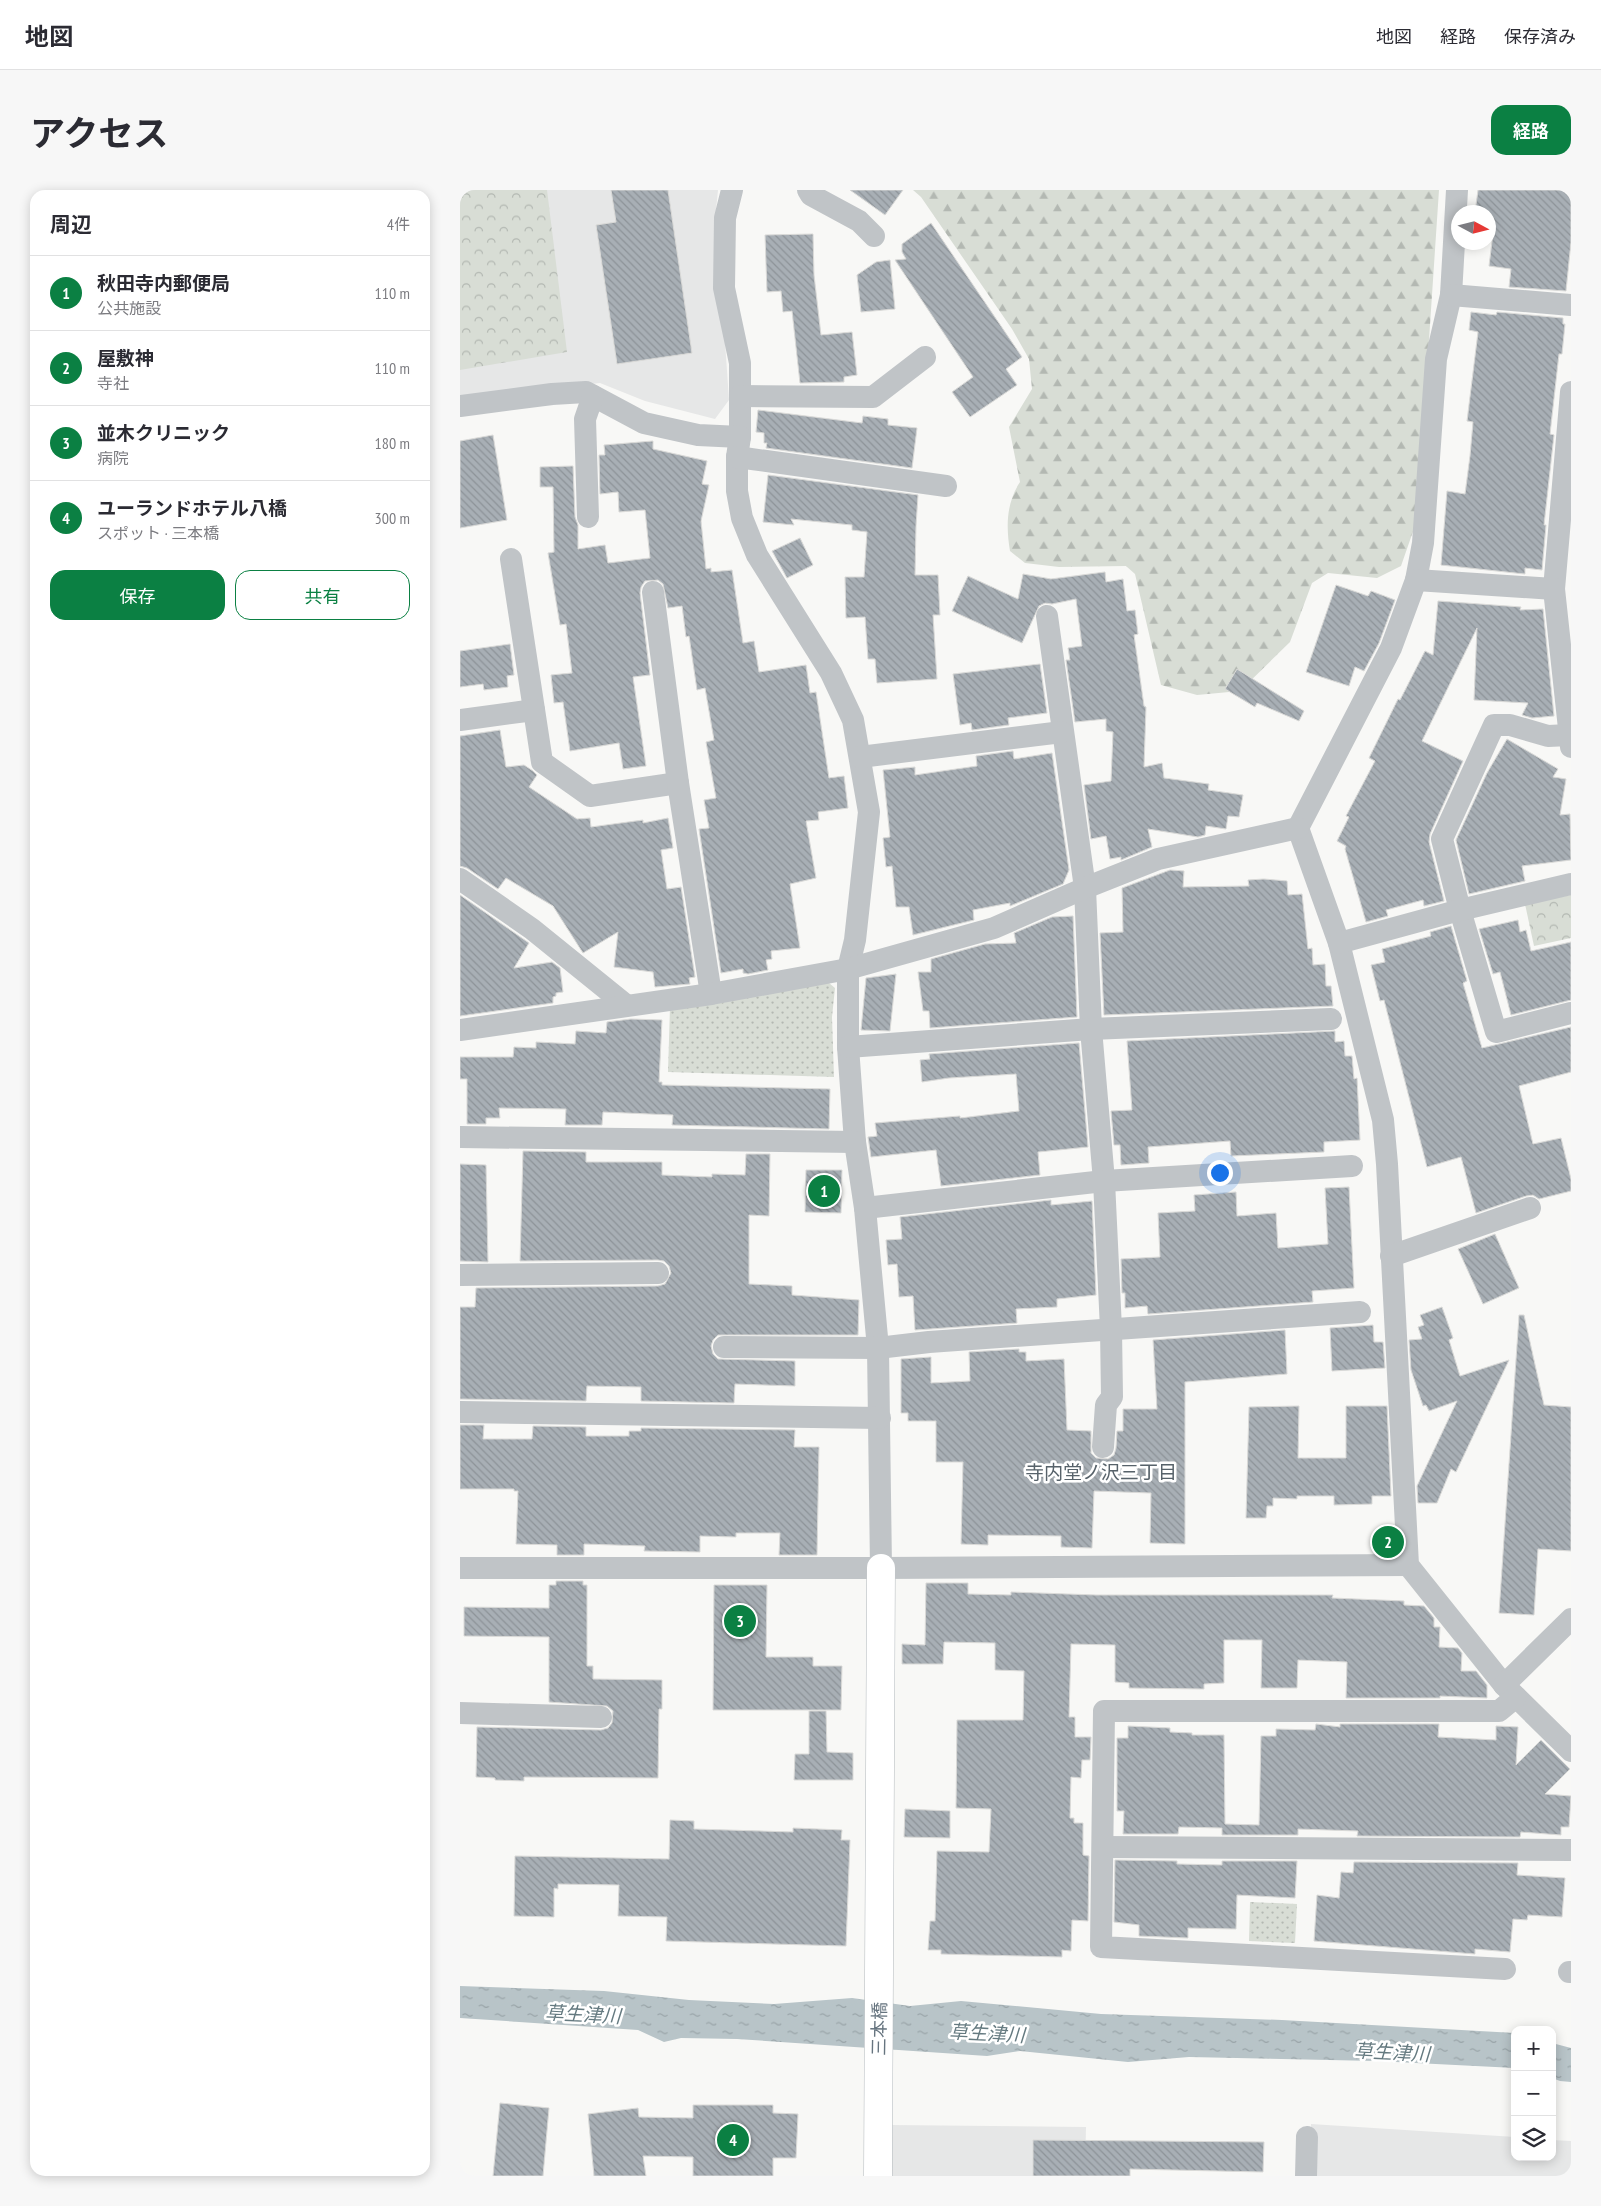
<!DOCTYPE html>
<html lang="ja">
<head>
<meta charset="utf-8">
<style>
  :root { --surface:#fff; --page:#f7f7f7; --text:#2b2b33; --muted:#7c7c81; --line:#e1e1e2; --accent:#0b8043 }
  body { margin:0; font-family:"PT Sans Narrow","Noto Sans JP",sans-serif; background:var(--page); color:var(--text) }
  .controls { position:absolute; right:15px; bottom:15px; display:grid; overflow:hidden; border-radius:10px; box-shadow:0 2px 12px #0003 }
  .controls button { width:45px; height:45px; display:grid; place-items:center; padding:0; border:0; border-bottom:1px solid var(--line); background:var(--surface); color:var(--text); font:25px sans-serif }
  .compass { position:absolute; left:991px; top:15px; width:45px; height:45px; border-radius:50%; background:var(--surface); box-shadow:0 2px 12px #0003; rotate:97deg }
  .you { position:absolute; left:759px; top:982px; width:18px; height:18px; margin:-12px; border:4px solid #fff; border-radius:50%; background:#1a73e8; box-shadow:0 0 0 8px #1a73e833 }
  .badge { display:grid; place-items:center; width:32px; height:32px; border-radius:50%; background:var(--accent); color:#fff; font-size:16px; font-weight:700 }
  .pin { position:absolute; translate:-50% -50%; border:2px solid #fff; box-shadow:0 1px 5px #0006 }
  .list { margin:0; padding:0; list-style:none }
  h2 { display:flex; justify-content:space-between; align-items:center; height:65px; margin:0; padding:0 20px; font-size:21px }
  h2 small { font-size:16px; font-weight:400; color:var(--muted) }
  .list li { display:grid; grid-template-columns:32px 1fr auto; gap:15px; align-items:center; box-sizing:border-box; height:75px; padding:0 20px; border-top:1px solid var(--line) }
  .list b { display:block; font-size:19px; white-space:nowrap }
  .list p { margin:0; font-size:16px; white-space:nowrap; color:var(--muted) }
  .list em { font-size:16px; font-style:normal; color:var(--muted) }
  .actions { display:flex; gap:10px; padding:15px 20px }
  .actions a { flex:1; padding:11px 0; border:1px solid var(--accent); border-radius:15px; text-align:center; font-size:18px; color:var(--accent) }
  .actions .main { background:var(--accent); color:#fff }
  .icon { flex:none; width:28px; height:28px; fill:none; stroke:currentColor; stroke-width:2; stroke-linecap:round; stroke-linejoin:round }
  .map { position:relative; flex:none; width:1111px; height:1986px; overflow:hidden; border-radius:15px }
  header { display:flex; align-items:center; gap:30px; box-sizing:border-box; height:70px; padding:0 25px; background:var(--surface); border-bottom:1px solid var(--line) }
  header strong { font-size:24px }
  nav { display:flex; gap:28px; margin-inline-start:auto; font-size:18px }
  .intro { display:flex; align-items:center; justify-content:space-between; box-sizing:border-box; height:120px; padding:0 30px }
  h1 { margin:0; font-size:35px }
  .button { padding:12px 22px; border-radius:15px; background:var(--accent); color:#fff; font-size:18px; font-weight:700 }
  main { display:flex; gap:30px; padding:0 30px }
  aside { flex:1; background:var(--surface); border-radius:15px; box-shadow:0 2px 12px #0003 }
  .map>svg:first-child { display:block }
</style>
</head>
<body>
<header>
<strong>地図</strong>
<nav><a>地図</a><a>経路</a><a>保存済み</a></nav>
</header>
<div class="intro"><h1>アクセス</h1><a class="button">経路</a></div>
<main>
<aside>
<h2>周辺<small>4件</small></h2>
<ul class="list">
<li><span class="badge">1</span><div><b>秋田寺内郵便局</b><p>公共施設</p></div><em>110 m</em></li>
<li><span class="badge">2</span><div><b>屋敷神</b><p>寺社</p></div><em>110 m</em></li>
<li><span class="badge">3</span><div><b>並木クリニック</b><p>病院</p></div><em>180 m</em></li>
<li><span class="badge">4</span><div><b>ユーランドホテル八橋</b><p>スポット · 三本橋</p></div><em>300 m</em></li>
</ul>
<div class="actions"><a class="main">保存</a><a>共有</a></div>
</aside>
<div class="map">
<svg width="1111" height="1986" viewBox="0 0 1111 1986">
  <defs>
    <pattern id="grass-dots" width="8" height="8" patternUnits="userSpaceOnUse" patternTransform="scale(1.25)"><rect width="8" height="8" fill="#d8ddd5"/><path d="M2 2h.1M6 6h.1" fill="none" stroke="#b3b8b2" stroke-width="1.8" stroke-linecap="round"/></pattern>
    <pattern id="forest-firs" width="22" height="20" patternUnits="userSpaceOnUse" patternTransform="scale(1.25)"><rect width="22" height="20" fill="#d8ddd5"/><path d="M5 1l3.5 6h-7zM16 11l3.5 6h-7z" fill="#b3b8b2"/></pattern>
    <pattern id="park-crowns" width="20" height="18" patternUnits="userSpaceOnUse" patternTransform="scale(1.25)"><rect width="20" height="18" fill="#d8ddd5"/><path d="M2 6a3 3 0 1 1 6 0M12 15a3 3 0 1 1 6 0" fill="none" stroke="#b3b8b2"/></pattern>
    <pattern id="water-ripples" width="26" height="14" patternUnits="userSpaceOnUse" patternTransform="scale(1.25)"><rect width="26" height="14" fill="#b8c4c8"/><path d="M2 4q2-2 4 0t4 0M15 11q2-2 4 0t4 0" fill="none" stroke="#99a4a8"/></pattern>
    <pattern id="building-back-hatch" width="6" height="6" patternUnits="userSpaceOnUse" patternTransform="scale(1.25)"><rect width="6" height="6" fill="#a8afb5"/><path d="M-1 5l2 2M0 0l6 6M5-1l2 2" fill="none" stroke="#8d9398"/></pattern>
  </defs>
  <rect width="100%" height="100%" fill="#f8f8f6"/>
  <!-- built -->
  <g fill="#e6e7e7">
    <polygon points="0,0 258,0 256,20 269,210 255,229 185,211 140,193 0,208"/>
    <polygon points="851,1934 1055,1947 1055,1967 1092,1967 1092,1950 1111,1951 1111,1986 851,1986"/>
    <polygon points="431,1935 626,1937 625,1986 431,1986"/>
  </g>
  <!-- grass -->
  <g fill="url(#grass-dots)">
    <polygon points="369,793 375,798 372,827 374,887 208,882 210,817"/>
    <polygon points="790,1712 837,1714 835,1753 789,1751"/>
  </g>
  <!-- forest -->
  <path fill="url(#forest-firs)" d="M453,0H979L957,330L941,376L917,388L868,383L852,393L830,452L780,501L737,505L701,495L675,384L666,376L599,377L565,373L550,361C546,337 546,313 560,292L549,237L572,199L569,169L552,139L461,7Z"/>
  <!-- park -->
  <g fill="url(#park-crowns)">
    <polygon points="0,0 87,0 107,162 0,180"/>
    <polygon points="1111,705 1111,748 1074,756 1065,714"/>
  </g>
  <!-- water -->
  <g fill="url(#water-ripples)">
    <polygon points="0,1796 144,1801 229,1810 314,1814 392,1808 450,1816 501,1811 641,1824 822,1830 1055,1843 1055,1878 916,1871 729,1867 668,1872 560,1861 527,1866 277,1849 221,1848 204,1852 178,1840 0,1828"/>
    <polygon points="1092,1853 1111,1858 1111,1892 1100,1891 1092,1888"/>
  </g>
  <!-- building -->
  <g fill="url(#building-back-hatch)" stroke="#dadad8">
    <polygon points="151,0 208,0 232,163 157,174 136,35 156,32"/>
    <polygon points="390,0 443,0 425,25"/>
    <polygon points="1018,0 1111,0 1111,52 1106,101 1049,97 1051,79 1029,76 1034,35 1028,34 1028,22 1015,22"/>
    <polygon points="471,33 562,167 546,179 557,195 510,227 492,202 513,187 435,70 446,69 442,62 442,54"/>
    <polygon points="353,44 354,85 361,145 392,142 397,185 384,187 384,192 340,193 332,121 323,122 321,101 307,102 305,45"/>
    <polygon points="430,70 435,119 401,122 397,85 416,72"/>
    <polygon points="1011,122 1036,125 1037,122 1103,128 1103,134 1105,134 1102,164 1099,164 1090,244 1094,245 1084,335 1086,335 1082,380 1065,378 1065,384 981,375 987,301 1005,304 1010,266 1013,232 1007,231 1018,142 1009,140"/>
    <polygon points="298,220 402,233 403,226 428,229 428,235 457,238 452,278 306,258 307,253 304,253 304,243 296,242"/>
    <polygon points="33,245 47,330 0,338 0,251"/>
    <polygon points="193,251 193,259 247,271 242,294 249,295 241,331 246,379 251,378 251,382 272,380 283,453 294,451 299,482 346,475 350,503 356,502 369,588 384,586 388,618 358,622 359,630 346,631 356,688 330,694 340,758 311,761 312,769 306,770 308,780 288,784 283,783 283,779 261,783 239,639 249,638 244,610 256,608 246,552 254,550 245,498 237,500 229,446 226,447 222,416 208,418 203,394 198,390 185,391 181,397 180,403 190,485 173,487 186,576 163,579 159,553 110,561 103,512 94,513 91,485 112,483 106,434 100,435 88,363 94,362 93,297 80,297 80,277 113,276 115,327 118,335 118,359 145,355 148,373 190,368 185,320 159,322 158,302 140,304 139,265 145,265 144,255"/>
    <polygon points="308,285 458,305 456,336 455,385 478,385 480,425 473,425 477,489 417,493 415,469 408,469 405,427 386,428 385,387 404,387 407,342 392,340 392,335 331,329 334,335 303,332"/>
    <polygon points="340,348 353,375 327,388 312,361"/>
    <polygon points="645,382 646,392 663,389 667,421 675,420 678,444 674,445 684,516 686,517 684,577 702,573 704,588 749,594 748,600 783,605 779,627 768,626 766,639 746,636 745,645 738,647 688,639 692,657 661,670 661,667 650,669 646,646 631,649 624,595 651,591 653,542 646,541 646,529 615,532 606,470 610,470 608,458 622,456 616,409 592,414 585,413 579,416 562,453 492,421 508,386 558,409 563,384 591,389"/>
    <polygon points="876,395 908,406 911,401 935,410 919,453 904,481 895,477 889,496 846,482"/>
    <polygon points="978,411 1061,417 1060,420 1083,419 1094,526 1072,528 1062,525 1068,513 1014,510 1017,438 962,551 1003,571 970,644 969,652 984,711 964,716 963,710 926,720 928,726 906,732 885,659 886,656 877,651 889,627 886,626 915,571 909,568 938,509 940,510 965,461 973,465"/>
    <polygon points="50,454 54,485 47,486 48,497 24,500 23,494 0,497 0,461"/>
    <polygon points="580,474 587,523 548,528 549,535 512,540 511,533 500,535 493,484"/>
    <polygon points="777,479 844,521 839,531 797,513 795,517 765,499"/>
    <polygon points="40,540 46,577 64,575 73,581 77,585 69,597 117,629 130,628 131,637 183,630 183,633 208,628 213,658 201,660 207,699 221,697 235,787 229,788 230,794 195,797 193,782 154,777 158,742 123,763 93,716 46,688 38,699 7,678 0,676 0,546"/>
    <polygon points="1047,549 1098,579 1093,587 1106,589 1100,625 1110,624 1111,670 1062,676 1065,691 1009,704 996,650 1027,583"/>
    <polygon points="553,561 554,569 592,563 609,680 603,694 550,716 550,713 513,720 514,730 453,745 449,717 436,717 432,676 426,677 423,648 430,647 423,580 455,577 455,585 517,576 516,566"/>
    <polygon points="710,680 724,681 723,697 789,696 788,690 804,689 827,691 828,705 842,704 848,759 852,758 853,775 865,774 866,796 871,796 873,816 644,825 640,743 663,742 662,698"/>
    <polygon points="0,705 69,753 54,778 92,772 100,778 103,802 96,803 96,806 93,807 93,813 0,826"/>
    <polygon points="613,726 617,827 470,838 469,821 463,821 458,782 471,782 471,769 525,754 556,753 554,743 592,727"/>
    <polygon points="1058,730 1060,742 1066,740 1071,761 1111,752 1111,810 1051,825 1040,782 1033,784 1019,739"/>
    <polygon points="991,736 1007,791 1003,793 1022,858 1111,837 1111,882 1059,896 1073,954 1101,948 1111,989 1111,1001 1079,1009 1073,1005 1066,1006 1016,1023 1001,967 967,977 924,810 920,811 911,775 925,772 922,759 971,746 970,742"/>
    <polygon points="436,784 430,841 401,840 406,788"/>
    <polygon points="171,829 202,830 199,892 202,892 202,895 370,899 369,939 212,935 213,925 143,922 142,935 105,935 106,919 39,918 40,928 26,928 26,934 7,934 7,889 0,889 0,867 53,867 54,857 76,858 76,852 115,854 116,841 146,843 147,832"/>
    <polygon points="875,841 875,852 884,851 885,866 892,866 894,889 897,888 900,950 864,952 864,962 771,966 770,951 688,957 689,973 661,975 660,955 654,955 651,921 672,920 667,851"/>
    <polygon points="619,853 628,957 578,962 580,985 481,996 476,960 411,967 408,947 417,946 415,933 500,926 500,928 559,921 556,884 489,888 462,892 460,870 470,869 469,864"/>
    <polygon points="63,961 126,962 126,972 202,972 202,985 252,987 252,984 285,985 286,964 310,964 309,1026 289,1025 289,1094 332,1096 332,1105 399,1110 398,1145 258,1145 253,1150 251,1156 253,1164 258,1169 335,1171 335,1196 275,1194 274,1213 181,1211 181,1197 127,1196 126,1211 0,1209 0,1117 15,1117 16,1098 198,1096 205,1094 211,1083 209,1076 204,1071 198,1070 60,1071"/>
    <polygon points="0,974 26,975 28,1072 0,1071"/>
    <polygon points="346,980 382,980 381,1023 345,1022"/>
    <polygon points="889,997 894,1098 852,1101 853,1112 688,1124 687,1116 665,1118 665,1103 662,1103 661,1069 700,1067 698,1023 735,1021 734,1005 776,1002 777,1026 816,1023 818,1058 868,1054 865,998"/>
    <polygon points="591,1010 591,1015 632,1011 636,1105 597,1109 597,1117 556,1119 557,1133 455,1140 453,1106 439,1107 437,1074 428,1075 426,1050 442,1049 440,1027"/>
    <polygon points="1035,1044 1059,1098 1023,1114 998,1059"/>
    <polygon points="982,1117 993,1148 989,1150 1000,1186 1049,1170 996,1282 991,1279 977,1313 958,1313 957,1296 997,1211 969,1221 966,1215 963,1216 951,1180 949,1150 962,1149 958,1137 964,1135 960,1125"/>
    <polygon points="1059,1125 1064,1125 1084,1215 1111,1217 1111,1361 1078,1359 1074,1425 1039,1423"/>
    <polygon points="913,1135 914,1152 923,1152 925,1178 872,1181 870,1138"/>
    <polygon points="825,1140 827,1184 725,1192 725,1354 690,1353 691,1303 634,1301 632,1358 601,1357 601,1346 528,1345 528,1355 501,1354 503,1272 476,1272 476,1231 448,1231 448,1223 441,1223 441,1169 471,1167 471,1193 510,1191 509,1162 559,1159 559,1162 566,1162 566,1171 604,1169 607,1240 631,1241 631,1263 636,1268 648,1269 654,1265 656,1258 657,1241 663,1241 663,1219 697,1219 693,1150"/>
    <polygon points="839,1216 838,1268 886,1268 886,1216 927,1216 931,1306 912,1306 912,1314 874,1315 874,1306 837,1306 837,1309 813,1308 813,1316 807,1316 806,1328 786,1328 789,1217"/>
    <polygon points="0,1235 24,1235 23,1249 72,1249 73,1236 126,1237 126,1246 169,1246 169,1241 181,1241 181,1238 335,1240 334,1257 359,1257 357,1365 319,1365 320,1343 276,1343 276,1347 240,1346 240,1362 184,1361 185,1356 124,1354 124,1365 97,1365 97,1355 56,1354 58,1301 54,1301 54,1299 0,1299"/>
    <polygon points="96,1391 123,1391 123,1395 127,1395 127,1476 133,1476 133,1489 202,1490 202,1519 199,1519 198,1588 64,1587 64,1591 35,1590 35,1588 16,1587 17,1537 141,1540 148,1538 152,1533 153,1521 147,1516 89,1512 89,1447 4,1446 4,1417 89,1418 89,1395 96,1395"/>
    <polygon points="466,1393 508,1393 508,1404 551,1405 551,1402 636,1405 873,1405 872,1408 944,1411 944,1415 964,1416 974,1428 974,1437 980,1437 979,1457 998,1458 1002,1463 1001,1481 1016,1481 1027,1495 1027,1508 980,1506 980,1508 886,1508 887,1472 838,1470 837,1498 801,1498 802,1450 764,1450 764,1493 744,1494 744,1499 669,1498 669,1493 655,1492 655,1455 611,1454 609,1527 615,1527 615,1547 631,1547 630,1570 622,1570 621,1588 611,1587 610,1628 614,1628 614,1633 623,1633 623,1665 629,1666 628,1731 612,1730 611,1761 602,1760 602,1767 481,1764 481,1760 468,1760 470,1731 475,1731 477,1661 529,1662 531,1619 496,1618 497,1530 563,1530 564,1481 535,1480 535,1453 484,1452 483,1474 442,1474 442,1454 465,1455"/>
    <polygon points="254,1395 307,1395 306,1467 353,1467 353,1476 382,1476 381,1520 253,1520"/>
    <polygon points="349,1521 366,1521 367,1562 393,1563 393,1590 334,1590 335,1564 349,1564"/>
    <polygon points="856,1534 880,1537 880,1534 979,1534 978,1547 1036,1550 1036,1536 1058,1537 1056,1575 1081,1550 1110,1579 1085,1604 1111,1606 1109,1637 1101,1637 1101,1645 1061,1642 1060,1647 897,1646 898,1641 838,1639 838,1645 762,1645 762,1638 719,1637 718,1644 663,1644 664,1621 657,1621 657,1548 668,1548 668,1536 710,1538 710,1542 732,1543 732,1545 764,1545 765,1634 799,1635 801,1546 816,1546 816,1539 855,1540"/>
    <polygon points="445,1619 490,1621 490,1648 444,1647"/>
    <polygon points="210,1630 234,1631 234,1639 333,1642 333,1638 382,1640 381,1650 390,1650 386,1756 206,1751 207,1727 158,1726 159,1695 98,1694 98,1699 94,1698 94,1727 54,1726 55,1666 209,1669"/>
    <polygon points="655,1670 717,1671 717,1674 762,1675 762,1671 837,1671 835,1708 777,1705 776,1739 728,1738 728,1748 679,1746 679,1735 654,1732"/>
    <polygon points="894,1672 1058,1673 1057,1685 1105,1688 1102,1727 1068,1725 1067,1730 1053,1729 1050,1762 1015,1759 1015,1764 854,1751 857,1705 879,1708 881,1682 893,1683"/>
    <polygon points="40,1913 89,1918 83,1986 33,1986"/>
    <polygon points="233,1915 313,1915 313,1923 338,1924 336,1968 313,1968 313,1986 233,1986 233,1967 183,1966 186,1986 134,1986 128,1924 178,1918 179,1927 233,1928"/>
    <polygon points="573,1950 804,1952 803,1982 670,1979 670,1986 573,1986"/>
  </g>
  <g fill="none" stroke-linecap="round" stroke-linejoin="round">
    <defs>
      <polyline id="secondary" points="418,1986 421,1378"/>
    </defs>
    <!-- secondary casing -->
    <use href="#secondary" stroke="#b2b8bc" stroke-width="29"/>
    <!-- street -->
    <g stroke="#c0c4c7" stroke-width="22">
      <polyline points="272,0 265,28 264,98 280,173 280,247 277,267 277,301 282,328 297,365 371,483 393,530 409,622 395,750 388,779 388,857 395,952 405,1018 418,1158 421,1378"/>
      <polyline points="348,0 351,5 399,31 414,46"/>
      <polyline points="997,0 991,105 976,169 963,353 956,390 931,458 838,638 879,753 923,930 927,974 948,1375 1044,1495 1111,1561"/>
      <polyline points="991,105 1111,115"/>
      <polyline points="1111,202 1094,399 1111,557"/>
      <polyline points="280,206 413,207 465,167"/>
      <polyline points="0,216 92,204 126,202 184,233 238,245 280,247"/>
      <polyline points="277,267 486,296"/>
      <polyline points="128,327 125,229 133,206"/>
      <polyline points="51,369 82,572 130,606 218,593"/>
      <polyline points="956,390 1094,399"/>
      <polyline points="193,402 218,593 251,804"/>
      <polyline points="587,426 625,698 631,839 644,991 651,1139 652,1207 646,1215 643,1257"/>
      <polyline points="0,530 74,520"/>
      <polyline points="1109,545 1088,546 1050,535 1034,535 982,649 1000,720 1036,842 1111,823"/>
      <polyline points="400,567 602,542"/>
      <polyline points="0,689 72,739 166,815"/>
      <polyline points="879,753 1000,720 1111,694"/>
      <polyline points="0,840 251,804 388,779 534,738 625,698 698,669 838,638"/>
      <polyline points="388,857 631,839 871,829"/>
      <polyline points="0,947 395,952"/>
      <polyline points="405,1018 644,991 892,976"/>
      <polyline points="931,1066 1070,1018"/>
      <polyline points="0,1085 198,1083"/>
      <polyline points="264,1157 418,1158 469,1152 900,1122"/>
      <polyline points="0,1222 420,1228"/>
      <polyline points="0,1378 421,1378 948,1375"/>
      <polyline points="1044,1495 1111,1429"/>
      <polyline points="0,1523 141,1527"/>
      <polyline points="643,1657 1111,1660"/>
      <polyline points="1045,1779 641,1757 644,1521 1039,1521 1056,1507"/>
      <polyline points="1109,1782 1111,1782"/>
      <polyline points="846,1986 847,1947"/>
    </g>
    <!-- secondary -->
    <use href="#secondary" stroke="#fff" stroke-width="28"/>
  </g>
  <g text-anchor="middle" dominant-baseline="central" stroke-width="5" stroke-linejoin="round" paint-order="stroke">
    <!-- street labels -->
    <g font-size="18" fill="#66747f" stroke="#fff">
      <text transform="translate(419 1839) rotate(-89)">三本橋</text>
    </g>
    <!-- neighbourhood labels -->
    <g font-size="19" fill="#57626a" stroke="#fff">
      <text x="641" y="1282">寺内堂ノ沢三丁目</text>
    </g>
    <!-- water labels -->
    <g font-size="19" font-style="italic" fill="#657a80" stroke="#fff">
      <text transform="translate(123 1824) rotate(3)">草生津川</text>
      <text transform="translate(527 1843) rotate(3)">草生津川</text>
      <text transform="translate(932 1862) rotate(3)">草生津川</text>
    </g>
  </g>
</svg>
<div class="controls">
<button>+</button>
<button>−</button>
<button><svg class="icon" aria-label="layers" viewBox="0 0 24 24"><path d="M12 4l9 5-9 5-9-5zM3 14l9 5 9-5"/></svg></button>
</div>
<svg class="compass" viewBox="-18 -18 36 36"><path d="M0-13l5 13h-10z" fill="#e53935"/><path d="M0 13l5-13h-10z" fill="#7c7c81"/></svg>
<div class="you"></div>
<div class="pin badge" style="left:364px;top:1001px">1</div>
<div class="pin badge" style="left:928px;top:1352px">2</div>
<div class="pin badge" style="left:280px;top:1431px">3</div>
<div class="pin badge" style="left:273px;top:1950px">4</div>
</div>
</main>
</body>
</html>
